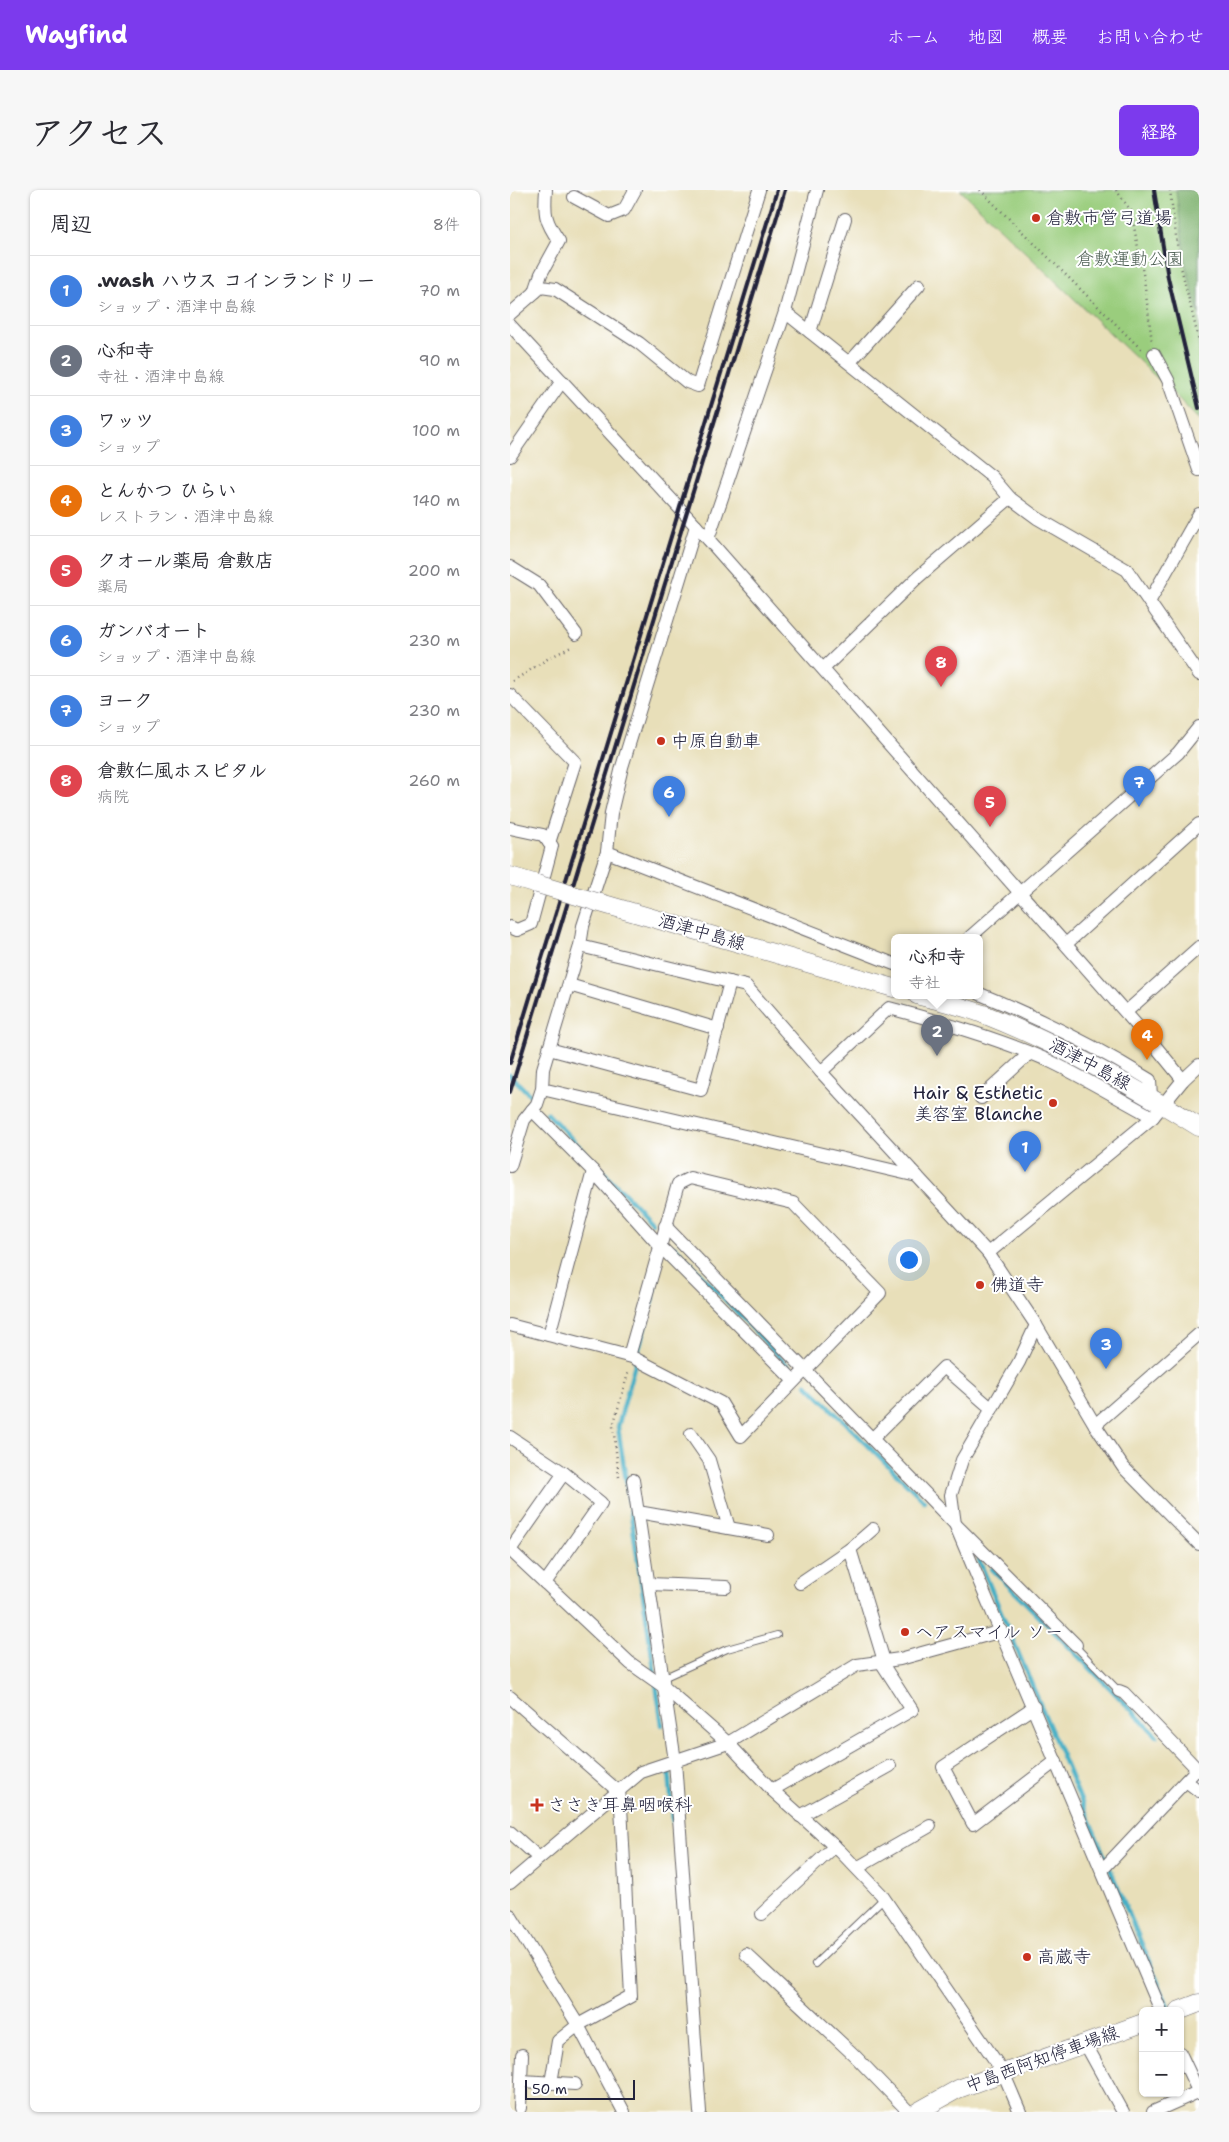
<!DOCTYPE html>
<html lang="ja">
<head>
<meta charset="utf-8">
<style>
  :root { --surface:#fff; --page:#f7f7f7; --text:#2b2b33; --muted:#7c7c81; --line:#e1e1e2; --accent:#7c3aed }
  body { margin:0; font-family:"Shantell Sans","Klee One",sans-serif; background:var(--page); color:var(--text) }
  .controls { position:absolute; right:15px; bottom:15px; display:grid; overflow:hidden; border-radius:8px; box-shadow:0 1px 4px #0004 }
  .controls button { width:45px; height:45px; display:grid; place-items:center; padding:0; border:0; border-bottom:1px solid var(--line); background:var(--surface); color:var(--text); font:25px sans-serif }
  .scale { position:absolute; left:15px; bottom:12px; width:110px; box-sizing:border-box; padding-left:5px; border:2px solid #22223b; border-top:0; font-size:14px; line-height:18px; white-space:nowrap; color:#22223b; -webkit-text-stroke:4px #fff; paint-order:stroke }
  .you { position:absolute; left:398px; top:1069px; width:18px; height:18px; margin:-12px; border:4px solid #fff; border-radius:50%; background:#1a73e8; box-shadow:0 0 0 8px #1a73e833 }
  .badge { display:grid; place-items:center; width:32px; height:32px; border-radius:50%; background:var(--accent); color:#fff; font-size:16px; font-weight:700 }
  .pin { position:absolute; translate:-50% -41px; filter:drop-shadow(0 1px 2px #0008) }
  .pin::after { content:''; position:absolute; top:26px; width:18px; height:15px; background:inherit; clip-path:polygon(0 0,100% 0,50% 100%) }
  .popup { position:absolute; left:381px; top:744px; width:92px; height:65px; box-sizing:border-box; display:grid; place-content:center; border-radius:8px; background:var(--surface); filter:drop-shadow(0 1px 4px #0005); font-size:16px; white-space:nowrap; color:var(--muted) }
  .popup b { font-size:19px; color:var(--text) }
  .popup::after { content:''; position:absolute; left:50%; top:100%; margin-left:-10px; border:10px solid transparent; border-top-color:var(--surface) }
  .list { margin:0; padding:0; list-style:none }
  h2 { display:flex; justify-content:space-between; align-items:center; height:65px; margin:0; padding:0 20px; font-size:21px }
  h2 small { font-size:16px; font-weight:400; color:var(--muted) }
  .list li { display:grid; grid-template-columns:32px 1fr auto; gap:15px; align-items:center; box-sizing:border-box; height:70px; padding:0 20px; border-top:1px solid var(--line) }
  .list b { display:block; font-size:19px; white-space:nowrap }
  .list p { margin:0; font-size:16px; white-space:nowrap; color:var(--muted) }
  .list em { font-size:16px; font-style:normal; color:var(--muted) }
  .map { position:relative; flex:none; width:689px; height:1922px; overflow:hidden; border-radius:8px }
  header { display:flex; align-items:center; gap:30px; box-sizing:border-box; height:70px; padding:0 25px; background:var(--accent); color:#fff }
  header strong { font-size:24px }
  nav { display:flex; gap:28px; margin-inline-start:auto; font-size:18px }
  .intro { display:flex; align-items:center; justify-content:space-between; box-sizing:border-box; height:120px; padding:0 30px }
  h1 { margin:0; font-size:35px }
  .button { padding:12px 22px; border-radius:8px; background:var(--accent); color:#fff; font-size:18px; font-weight:700 }
  main { display:flex; gap:30px; padding:0 30px }
  aside { flex:1; background:var(--surface); border-radius:8px; box-shadow:0 1px 4px #0004 }
  .map>svg:first-child { display:block }
</style>
</head>
<body>
<header>
<strong>Wayfind</strong>
<nav><a>ホーム</a><a>地図</a><a>概要</a><a>お問い合わせ</a></nav>
</header>
<div class="intro"><h1>アクセス</h1><a class="button">経路</a></div>
<main>
<aside>
<h2>周辺<small>8件</small></h2>
<ul class="list">
<li><span class="badge" style="background:#3f7fe0">1</span><div><b>.wash ハウス コインランドリー</b><p>ショップ · 酒津中島線</p></div><em>70 m</em></li>
<li><span class="badge" style="background:#6b7280">2</span><div><b>心和寺</b><p>寺社 · 酒津中島線</p></div><em>90 m</em></li>
<li><span class="badge" style="background:#3f7fe0">3</span><div><b>ワッツ</b><p>ショップ</p></div><em>100 m</em></li>
<li><span class="badge" style="background:#e8710a">4</span><div><b>とんかつ ひらい</b><p>レストラン · 酒津中島線</p></div><em>140 m</em></li>
<li><span class="badge" style="background:#e0444e">5</span><div><b>クオール薬局 倉敷店</b><p>薬局</p></div><em>200 m</em></li>
<li><span class="badge" style="background:#3f7fe0">6</span><div><b>ガンバオート</b><p>ショップ · 酒津中島線</p></div><em>230 m</em></li>
<li><span class="badge" style="background:#3f7fe0">7</span><div><b>ヨーク</b><p>ショップ</p></div><em>230 m</em></li>
<li><span class="badge" style="background:#e0444e">8</span><div><b>倉敷仁風ホスピタル</b><p>病院</p></div><em>260 m</em></li>
</ul>
</aside>
<div class="map">
<svg width="689" height="1922" viewBox="0 0 689 1922">
  <rect width="100%" height="100%" fill="#fff"/>
  <filter id="ink" filterUnits="userSpaceOnUse"><feTurbulence type="fractalNoise" baseFrequency=".02" numOctaves="2"/><feDisplacementMap in="SourceGraphic" scale="10" xChannelSelector="R" yChannelSelector="G"/><feConvolveMatrix kernelMatrix="1 2 1 2 8 2 1 2 1" color-interpolation-filters="sRGB"/></filter>
  <filter id="wash" filterUnits="userSpaceOnUse"><feTurbulence type="fractalNoise" baseFrequency=".0096" numOctaves="4" result="noise"/><feDisplacementMap in="SourceGraphic" scale="20" xChannelSelector="R" yChannelSelector="G"/><feGaussianBlur stdDeviation="1.12" result="paint"/><feColorMatrix in="noise" values="0 0 0 0 0 0 0 0 0 0 0 0 0 0 0 0 0 1.4 0 .05"/><feComposite in="paint" operator="in"/></filter>
  <g filter="url(#wash)">
    <rect width="100%" height="100%" fill="#e8dfb9"/>
    <!-- green -->
    <polygon fill="#9acd7d" stroke="#5e785c" points="450,0 689,0 689,230 669,209"/>
    <!-- forest -->
    <polygon fill="#7bb06c" stroke="#4e6954" points="666,0 689,0 689,125 676,76"/>
    <g fill="none" stroke-linecap="round" stroke-linejoin="round">
      <!-- stream -->
      <g stroke="#46afc5" stroke-width="4.5">
        <polyline points="0,885 21,906"/>
        <polyline points="37,923 142,1032"/>
        <polyline points="165,1057 279,1177"/>
        <polyline points="145,1099 108,1237 145,1486"/>
        <polyline points="296,1194 414,1311"/>
        <polyline points="470,1367 469,1370 658,1816"/>
        <polyline points="482,1379 647,1546"/>
        <polyline points="146,1494 152,1535"/>
        <polyline points="159,1581 163,1632"/>
      </g>
    </g>
  </g>
  <g filter="url(#ink)">
    <g fill="none" stroke-linecap="round" stroke-linejoin="round">
      <defs>
        <g id="lane">
          <polyline points="566,1455 567,1458 609,1501"/>
          <polyline points="153,1488 217,1459 267,1445"/>
          <polyline points="305,1774 374,1708"/>
        </g>
        <g id="street">
          <polyline points="64,7 99,26 114,20 125,0"/>
          <path d="M25,102L31,84L49,51C35,31 34,24 36,0"/>
          <polyline points="275,122 307,0"/>
          <polyline points="0,124 31,97 45,99 129,153 177,192 188,196 249,0"/>
          <polyline points="0,135 198,349 646,857 673,890"/>
          <polyline points="300,142 335,29"/>
          <polyline points="644,164 658,190 689,280"/>
          <polyline points="340,172 409,95"/>
          <polyline points="0,266 52,191"/>
          <polyline points="186,336 112,577 101,623 97,662 73,736 70,756 236,796 311,882 478,1063 526,1135 585,1235 613,1277 689,1354"/>
          <polyline points="198,349 275,122 482,287 500,308 527,328 617,380 689,484"/>
          <polyline points="0,377 29,395 66,444"/>
          <polyline points="639,412 689,324"/>
          <polyline points="314,478 407,388 500,308"/>
          <polyline points="0,505 65,572 39,653"/>
          <polyline points="0,638 33,645 42,656 21,734 7,740 0,737"/>
          <polyline points="97,662 384,774"/>
          <polyline points="460,747 668,563 689,537"/>
          <polyline points="556,754 689,634"/>
          <polyline points="59,795 208,839"/>
          <path d="M470,804C529,828 585,856 640,890L641,907"/>
          <polyline points="616,822 689,757"/>
          <polyline points="39,859 191,900 220,792"/>
          <path d="M311,882L379,818C432,832 484,847 535,869C572,886 607,908 643,927"/>
          <polyline points="32,899 407,986"/>
          <polyline points="471,908 520,863"/>
          <polyline points="22,920 83,981 149,1055 284,1191"/>
          <polyline points="0,976 14,930 27,914 32,899 33,879 70,756"/>
          <polyline points="155,1036 445,1334 566,1455"/>
          <polyline points="478,1063 643,927 673,890 689,875"/>
          <polyline points="0,1135 122,1167 211,1213 231,1246 370,1103 283,1013 180,988 168,994 119,1166"/>
          <polyline points="526,1135 509,1172 452,1270 441,1305 445,1334 651,1821"/>
          <polyline points="39,1145 83,981"/>
          <polyline points="585,1235 689,1144"/>
          <polyline points="181,1244 199,1270 219,1338"/>
          <polyline points="0,1247 54,1283 0,1360"/>
          <polyline points="362,1249 434,1177 482,1219"/>
          <polyline points="123,1290 165,1571 190,1922"/>
          <polyline points="128,1322 258,1345"/>
          <polyline points="340,1359 363,1339"/>
          <polyline points="0,1360 120,1473 154,1497 218,1553 262,1600 331,1662 371,1704 493,1882 510,1922"/>
          <polyline points="35,1393 91,1313 54,1283"/>
          <polyline points="290,1393 340,1359 374,1471"/>
          <polyline points="139,1394 216,1397"/>
          <polyline points="609,1501 614,1503 689,1581"/>
          <polyline points="0,1507 109,1602 111,1616 121,1806 68,1835 48,1851 41,1893"/>
          <polyline points="524,1517 433,1577 463,1634 546,1571"/>
          <polyline points="676,1591 689,1601"/>
          <polyline points="262,1600 402,1520 371,1472"/>
          <polyline points="290,1626 380,1576"/>
          <polyline points="0,1642 29,1668"/>
          <polyline points="347,1678 420,1636"/>
          <polyline points="592,1680 687,1579"/>
          <polyline points="0,1693 131,1582 218,1553 347,1475 390,1469 492,1441"/>
          <polyline points="252,1724 325,1656"/>
          <polyline points="0,1725 68,1835 114,1922"/>
          <polyline points="236,1764 344,1865 399,1922"/>
          <polyline points="575,1853 613,1922"/>
          <polyline points="670,1863 689,1903"/>
          <polyline points="11,1891 65,1894"/>
          <polyline points="10,1918 12,1865"/>
          <polyline points="643,1922 688,1902"/>
        </g>
        <g id="secondary">
          <polyline points="0,686 27,694"/>
          <polyline points="87,712 384,798"/>
          <path d="M407,805C429,811 452,816 473,824C549,854 620,894 689,937"/>
          <polyline points="668,1821 689,1813"/>
          <polyline points="407,1922 448,1899 633,1833"/>
        </g>
      </defs>
      <!-- lane casing -->
      <use href="#lane" stroke="#676467" stroke-width="8"/>
      <!-- street casing -->
      <use href="#street" stroke="#676467" stroke-width="14"/>
      <!-- secondary casing -->
      <use href="#secondary" stroke="#676467" stroke-width="19"/>
      <!-- path -->
      <g stroke="#676467" stroke-width="2.5" stroke-dasharray="1 4" stroke-linecap="butt">
        <polyline points="470,0 631,159"/>
        <polyline points="606,0 621,21 634,89 642,152"/>
        <polyline points="660,0 669,69 689,151"/>
        <polyline points="3,491 39,468 63,456"/>
        <polyline points="109,1287 103,1236 119,1180"/>
      </g>
      <!-- lane -->
      <use href="#lane" stroke="#fff" stroke-width="6"/>
      <!-- street -->
      <use href="#street" stroke="#fff" stroke-width="12"/>
      <!-- secondary -->
      <use href="#secondary" stroke="#fff" stroke-width="18"/>
      <!-- rail -->
      <g stroke="#22223b" stroke-width="4">
        <polyline points="644,0 658,88 689,218"/>
        <polyline points="0,873 267,0"/>
        <polyline points="0,902 275,0"/>
      </g>
      <defs>
        <polyline id="secondary-bridge" points="27,694 87,712"/>
      </defs>
      <!-- secondary-bridge casing -->
      <use href="#secondary-bridge" stroke="#676467" stroke-width="19" stroke-linecap="butt"/>
      <!-- secondary-bridge -->
      <use href="#secondary-bridge" stroke="#fff" stroke-width="18"/>
    </g>
  </g>
  <!-- markers -->
  <g fill="#c8321e" stroke="#fff" stroke-width="2">
    <circle cx="526" cy="28" r="5"/>
    <circle cx="151" cy="551" r="5"/>
    <circle cx="543" cy="913" r="5"/>
    <circle cx="470" cy="1095" r="5"/>
    <circle cx="395" cy="1442" r="5"/>
    <path d="M24.5 1607.5h5v5h5v5h-5v5h-5v-5h-5v-5h5z"/>
    <circle cx="517" cy="1767" r="5"/>
  </g>
  <g text-anchor="middle" dominant-baseline="central" stroke-width="4" stroke-linejoin="round" paint-order="stroke">
    <!-- poi labels -->
    <g font-size="18" fill="#22223b" stroke="#fff" text-anchor="start">
      <text x="536" y="28">倉敷市営弓道場</text>
      <text x="161" y="551">中原自動車</text>
      <text x="533" y="903" text-anchor="end">Hair &amp; Esthetic<tspan x="533" dy="21">美容室 Blanche</tspan></text>
      <text x="480" y="1095">佛道寺</text>
      <text x="405" y="1442">ヘアスマイル ソー</text>
      <text x="38" y="1615">ささき耳鼻咽喉科</text>
      <text x="527" y="1767">高蔵寺</text>
    </g>
    <!-- park labels -->
    <g font-size="18" fill="#4c5e52" stroke="#fff">
      <text x="620" y="69">倉敷運動公園</text>
    </g>
    <!-- street labels -->
    <g font-size="18" fill="#22223b" stroke="#fff">
      <text transform="translate(192 742) rotate(16)">酒津中島線</text>
      <text transform="translate(580 874) rotate(28)">酒津中島線</text>
      <text transform="translate(532 1869) rotate(-20)">中島西阿知停車場線</text>
    </g>
  </g>
</svg>
<div class="controls">
<button>+</button>
<button>−</button>
</div>
<div class="scale">50 m</div>
<div class="you"></div>
<div class="pin badge" style="left:515px;top:982px;background:#3f7fe0">1</div>
<div class="pin badge" style="left:427px;top:866px;background:#6b7280">2</div>
<div class="popup"><b>心和寺</b>寺社</div>
<div class="pin badge" style="left:596px;top:1179px;background:#3f7fe0">3</div>
<div class="pin badge" style="left:637px;top:870px;background:#e8710a">4</div>
<div class="pin badge" style="left:480px;top:637px;background:#e0444e">5</div>
<div class="pin badge" style="left:159px;top:627px;background:#3f7fe0">6</div>
<div class="pin badge" style="left:629px;top:617px;background:#3f7fe0">7</div>
<div class="pin badge" style="left:431px;top:497px;background:#e0444e">8</div>
</div>
</main>
</body>
</html>
